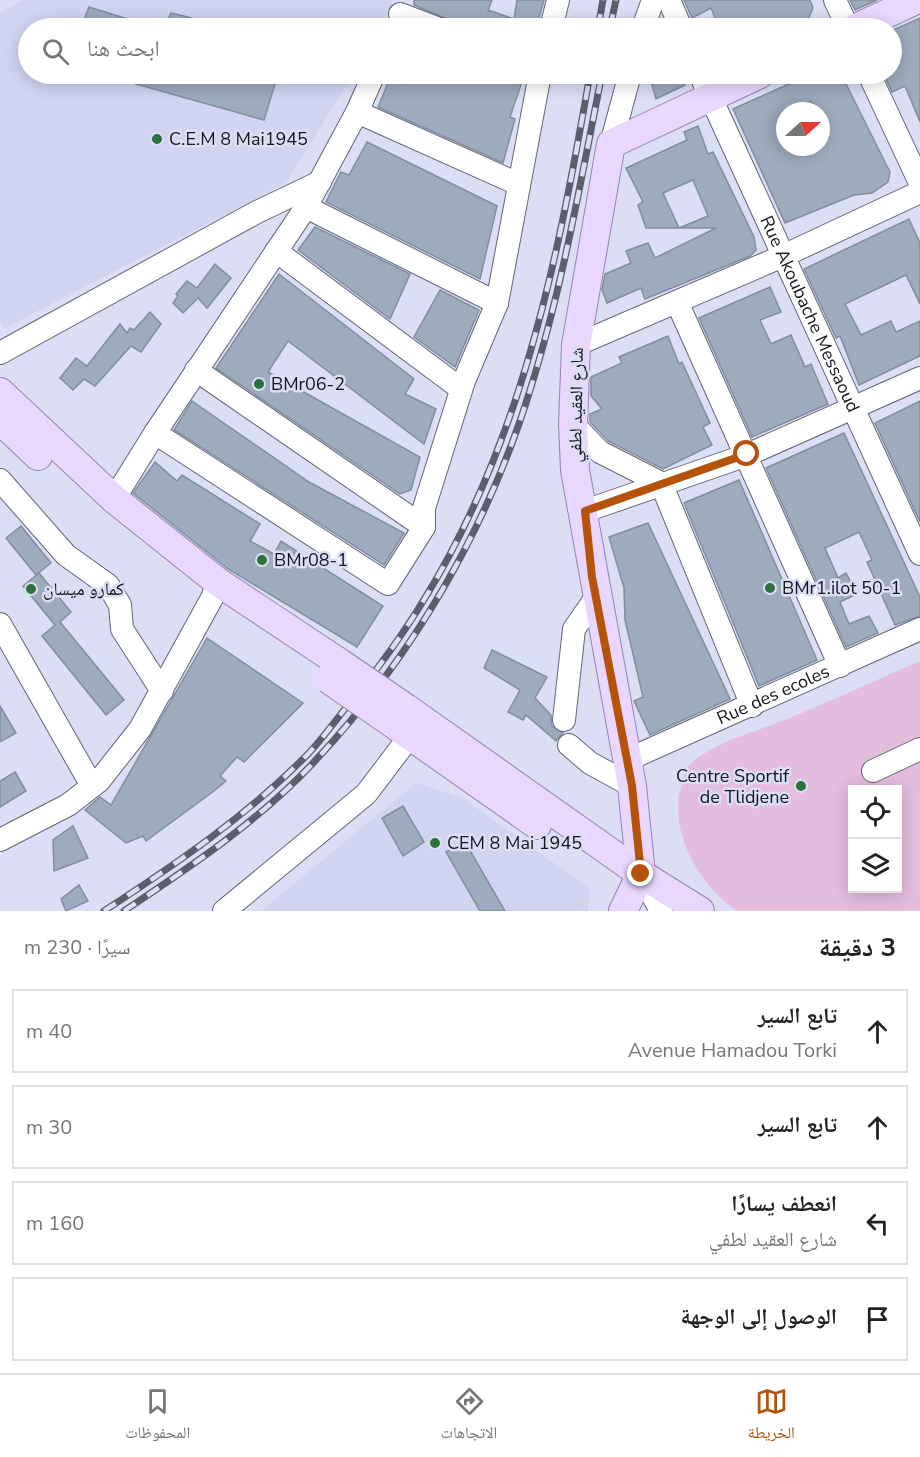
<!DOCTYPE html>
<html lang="ar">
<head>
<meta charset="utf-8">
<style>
  :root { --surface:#fff; --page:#f6f6f6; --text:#222; --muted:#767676; --line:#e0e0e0; --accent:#b45309 }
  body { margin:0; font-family:"Nunito Sans","Noto Naskh Arabic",sans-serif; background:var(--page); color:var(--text); direction:rtl }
  .controls { position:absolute; right:18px; bottom:18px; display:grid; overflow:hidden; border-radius:0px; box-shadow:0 3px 15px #0003 }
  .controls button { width:54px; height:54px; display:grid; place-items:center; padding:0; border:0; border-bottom:2px solid var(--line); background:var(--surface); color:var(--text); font:30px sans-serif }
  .compass { position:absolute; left:776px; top:102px; width:54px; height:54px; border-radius:50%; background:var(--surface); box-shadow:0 3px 15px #0003; rotate:69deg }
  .stop { position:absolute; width:18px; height:18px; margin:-14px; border:4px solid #b45309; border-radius:50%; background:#fff }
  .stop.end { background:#b45309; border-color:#fff; box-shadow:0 2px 6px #0008 }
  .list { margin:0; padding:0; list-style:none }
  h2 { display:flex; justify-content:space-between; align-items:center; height:78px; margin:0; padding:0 24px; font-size:26px }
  h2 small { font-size:20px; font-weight:400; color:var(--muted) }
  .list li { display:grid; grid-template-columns:39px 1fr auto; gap:18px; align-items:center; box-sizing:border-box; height:84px; margin:0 12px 12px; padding:0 12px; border:2px solid var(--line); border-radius:0px }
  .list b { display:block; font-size:22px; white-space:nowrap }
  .list p { margin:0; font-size:20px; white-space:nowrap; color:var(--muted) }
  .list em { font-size:20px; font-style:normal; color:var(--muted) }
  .icon { flex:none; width:33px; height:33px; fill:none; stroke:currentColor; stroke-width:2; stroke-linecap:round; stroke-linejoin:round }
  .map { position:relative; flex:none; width:920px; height:911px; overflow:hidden; direction:ltr }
  .search { position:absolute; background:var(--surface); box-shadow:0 3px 15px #0003; left:18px; right:18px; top:18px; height:66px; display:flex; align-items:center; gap:15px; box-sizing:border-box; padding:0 21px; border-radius:33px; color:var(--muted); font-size:22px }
  .sheet { height:462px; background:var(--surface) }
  nav { display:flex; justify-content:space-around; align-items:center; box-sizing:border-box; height:84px; border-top:2px solid var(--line); background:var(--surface); font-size:16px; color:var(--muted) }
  nav a { display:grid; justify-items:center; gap:3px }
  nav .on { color:var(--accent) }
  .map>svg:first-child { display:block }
</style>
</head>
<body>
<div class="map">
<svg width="920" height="911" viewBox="0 0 920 911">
  <rect width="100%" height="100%" fill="#dbdef4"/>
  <!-- built -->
  <g fill="#d0d4f1">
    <polygon points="23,0 390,0 392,6 379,28 28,28 28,74 353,74 286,183 5,328 0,321 0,13"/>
    <polygon points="416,783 461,797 589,888 588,911 261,911"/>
  </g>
  <!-- green -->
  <path fill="#e3bcde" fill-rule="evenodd" d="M920,661V911H737C699,885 667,831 682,784C684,778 685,768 690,764C716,742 746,735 777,723C825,704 872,682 920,661ZM852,790H898V888H852Z"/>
  <!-- building -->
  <g fill="#9dabbd" stroke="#808e9f" stroke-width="1.5" fill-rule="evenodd">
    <polygon points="414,0 492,0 488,10 514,19 517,0 544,0 536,28 450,28 447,19 414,5"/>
    <polygon points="684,0 810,0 813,8 807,22 812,28 719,28 711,8 692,18"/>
    <polygon points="850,0 877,0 855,10"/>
    <polygon points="89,7 150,26 149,28 81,28"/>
    <polygon points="171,13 192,18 189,28 164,28"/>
    <polygon points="920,18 920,122 905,86 892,92 884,74 891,74 891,31"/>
    <polygon points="111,74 278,74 264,120 111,77"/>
    <polygon points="408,74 516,74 524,76 510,117 515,119 503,163 378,107 390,78 404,84"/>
    <polygon points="649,74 681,74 685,85 656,99"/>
    <path d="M811,74H841L890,172L888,182L872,193L854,195L785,223L733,109ZM811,101L815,111H821V147H785V111H791Z"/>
    <polygon points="698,126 708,154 713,152 754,237 756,250 750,256 645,299 641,288 607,303 602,290 605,274 631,263 626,251 648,243 655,258 716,228 679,228 708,216 693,180 663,193 679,228 646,228 638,205 643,202 626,168 687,140 684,132"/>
    <polygon points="367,142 497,206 480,279 326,202 341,172 349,175"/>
    <polygon points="909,219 920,243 920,304 906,275 845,304 861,335 891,321 896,332 920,321 920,356 859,385 840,336 836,338 804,269"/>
    <polygon points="315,227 410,274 390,319 298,250"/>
    <polygon points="215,264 231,278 207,308 198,298 183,313 173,303 178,296 176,294 187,281 197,288"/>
    <polygon points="279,274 414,379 405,394 436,409 424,444 288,341 268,372 420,457 411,490 400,494 216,368"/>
    <polygon points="770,287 781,312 760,320 771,344 791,335 805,367 811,364 828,404 752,437 699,318"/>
    <polygon points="440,290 479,310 455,367 414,337"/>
    <polygon points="150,312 161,324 141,352 131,346 95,386 84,379 73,390 60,378 76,358 87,366 120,324 127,333 130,328 134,330"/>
    <polygon points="668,336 679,364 682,362 710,423 703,427 712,445 663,469 608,441 590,422 590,414 602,409 591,396 591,377 622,363 619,357"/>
    <polygon points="192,401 309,482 404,533 384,565 174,430"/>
    <polygon points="920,401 920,522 875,423"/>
    <polygon points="844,433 920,597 920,616 895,625 867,562 872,560 859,532 825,548 838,578 846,573 857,594 840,602 849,624 869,616 878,633 846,647 766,468"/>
    <polygon points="155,462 177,481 182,475 260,524 250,541 274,554 281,541 383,606 357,647 228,569 133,493"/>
    <polygon points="739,480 817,660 759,686 684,503"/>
    <polygon points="648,523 730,699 650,735 634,701 643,697 625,620 624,588 609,537"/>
    <polygon points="21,526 51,563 36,575 6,538"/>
    <polygon points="39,573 71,612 60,622 124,700 106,715 42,636 55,625 23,586"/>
    <polygon points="207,638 303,703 244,762 237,757 220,776 226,781 214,791 146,841 143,836 126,843 85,810 100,797 111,805"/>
    <polygon points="492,650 547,677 535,698 551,715 552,726 563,733 556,741 526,715 523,720 508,712 520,690 484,668"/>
    <polygon points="0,706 16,733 0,742"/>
    <polygon points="15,772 26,791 0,807 0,781"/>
    <polygon points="403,806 424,842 403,856 382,818"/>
    <polygon points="73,826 88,858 54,871 53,840"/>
    <polygon points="465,842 505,911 480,911 446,852"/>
    <polygon points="79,885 88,901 66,911 61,899"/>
  </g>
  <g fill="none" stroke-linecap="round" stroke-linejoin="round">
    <defs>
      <g id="minor">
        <polyline points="669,0 681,28"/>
        <polyline points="835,0 848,28"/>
        <polyline points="400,14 437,28"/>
        <polyline points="551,28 558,0"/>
        <polyline points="643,28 653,0"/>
        <path id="s1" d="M700,74L920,554"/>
        <polyline points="869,74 920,183"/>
        <polyline points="357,112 518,184"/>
        <polyline points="611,144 630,74"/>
        <polyline points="306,207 497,303"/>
        <polyline points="276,251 461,389"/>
        <polyline points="677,302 840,666"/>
        <polyline points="576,345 783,256 920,192"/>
        <polyline points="0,353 257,212 320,182"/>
        <polyline points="196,370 424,527"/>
        <polyline points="573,424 600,452 661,483 752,706"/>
        <polyline points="155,433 388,584 424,527 424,508 464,381 497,303 540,74"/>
        <polyline points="0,480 66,555 108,585 120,605 122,629 162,691"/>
        <polyline points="114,499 155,433 306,207 357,112 374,74"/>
        <polyline points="585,511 747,455 920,378"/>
        <polyline points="0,624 92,786"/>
        <polyline points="564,720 574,629 597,596"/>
        <polyline points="569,745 590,763 632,786"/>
        <path id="s2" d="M627,760L920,629"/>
        <polyline points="873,771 920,749"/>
        <polyline points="0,840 68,805 99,781 140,729 212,598 218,582"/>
        <polyline points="641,874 661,911"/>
        <polyline points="224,911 366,794 410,736"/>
      </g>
      <g id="major">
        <polyline points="856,28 916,0"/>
        <polyline points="0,392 114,499 218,582 340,663"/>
        <polyline points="0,420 38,456"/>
        <polyline points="406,708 641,874 700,911"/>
        <polyline points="392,723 537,825"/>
        <polyline points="623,911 641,874 632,786 575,470 573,424 576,345 611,144 760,74"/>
      </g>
    </defs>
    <!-- minor casing -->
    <use href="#minor" stroke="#626577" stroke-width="24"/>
    <!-- major casing -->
    <use href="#major" stroke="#9582b0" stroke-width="30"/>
    <!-- minor -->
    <use href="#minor" stroke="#fff" stroke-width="22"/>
    <!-- major -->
    <use href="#major" stroke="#e9d7ff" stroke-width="28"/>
    <defs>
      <g id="rail">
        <polyline points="598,28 603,0"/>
        <polyline points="610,28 616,0"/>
        <path d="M104,911C176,864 248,815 308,754C324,737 338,717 353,699C507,513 550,305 590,74"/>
        <path d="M124,911C190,867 259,821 314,762C413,657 489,526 531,387C563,285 581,179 602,74"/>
      </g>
    </defs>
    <!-- rail casing -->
    <use href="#rail" stroke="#5c5e6b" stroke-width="7"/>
    <!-- rail -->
    <use href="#rail" stroke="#dbdef4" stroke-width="4.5" stroke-dasharray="14" stroke-linecap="butt"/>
    <defs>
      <g id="major-bridge">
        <polyline points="340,663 406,708"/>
        <polyline points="328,679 392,723"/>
      </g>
    </defs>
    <!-- major-bridge casing -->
    <use href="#major-bridge" stroke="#9582b0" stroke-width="30" stroke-linecap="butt"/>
    <!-- major-bridge -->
    <use href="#major-bridge" stroke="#e9d7ff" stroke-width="28"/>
  </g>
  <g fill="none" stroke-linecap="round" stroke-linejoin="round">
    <!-- route -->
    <polyline stroke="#b45309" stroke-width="8" points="641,874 632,786 592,577 585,511 747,454"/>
  </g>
  <!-- markers -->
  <g fill="#2d713b" stroke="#dbdef4" stroke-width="2">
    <circle cx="157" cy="139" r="6"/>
    <circle cx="259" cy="384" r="6"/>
    <circle cx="262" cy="560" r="6"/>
    <circle cx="770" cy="588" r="6"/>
    <circle cx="31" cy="589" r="6"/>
    <circle cx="801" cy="786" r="6"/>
    <circle cx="435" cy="843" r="6"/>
  </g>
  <g text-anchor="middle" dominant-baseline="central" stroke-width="5" stroke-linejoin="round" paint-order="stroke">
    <!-- poi labels -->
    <g font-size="18" fill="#14151c" stroke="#dbdef4" text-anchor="start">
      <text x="169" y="139">C.E.M 8 Mai1945</text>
      <text x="271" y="384">BMr06-2</text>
      <text x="274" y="560">BMr08-1</text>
      <text x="782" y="588">BMr1.ilot 50-1</text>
      <text x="43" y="589">كمارو ميسان</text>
      <text x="789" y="776" text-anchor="end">Centre Sportif<tspan x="789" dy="21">de Tlidjene</tspan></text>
      <text x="447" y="843">CEM 8 Mai 1945</text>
    </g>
    <!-- street labels -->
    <g font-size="18" fill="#14151c" stroke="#dbdef4">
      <text stroke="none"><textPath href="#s1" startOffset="264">Rue Akoubache Messaoud</textPath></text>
      <text transform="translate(576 405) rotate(-89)">شارع العقيد لطفي</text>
      <text stroke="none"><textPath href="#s2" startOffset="160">Rue des ecoles</textPath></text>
    </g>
  </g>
</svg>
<div class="controls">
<button><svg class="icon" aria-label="locate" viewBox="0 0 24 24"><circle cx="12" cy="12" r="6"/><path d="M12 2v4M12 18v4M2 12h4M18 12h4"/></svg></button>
<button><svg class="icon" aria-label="layers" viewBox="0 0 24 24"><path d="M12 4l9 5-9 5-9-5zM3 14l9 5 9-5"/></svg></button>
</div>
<svg class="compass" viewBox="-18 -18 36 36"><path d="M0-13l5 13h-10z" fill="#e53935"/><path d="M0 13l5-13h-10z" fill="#767676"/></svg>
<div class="stop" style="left:747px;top:454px"></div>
<div class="stop end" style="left:641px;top:874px"></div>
<div class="search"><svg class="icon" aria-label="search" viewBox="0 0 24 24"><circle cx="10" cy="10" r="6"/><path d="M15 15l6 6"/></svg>ابحث هنا</div>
</div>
<section class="sheet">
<h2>3 دقيقة<small>سيرًا · 230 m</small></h2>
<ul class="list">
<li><svg class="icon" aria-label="ahead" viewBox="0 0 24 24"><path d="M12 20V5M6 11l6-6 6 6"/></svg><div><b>تابع السير</b><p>Avenue Hamadou Torki</p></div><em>40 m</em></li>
<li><svg class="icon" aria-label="ahead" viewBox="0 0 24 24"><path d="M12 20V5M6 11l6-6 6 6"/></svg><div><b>تابع السير</b></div><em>30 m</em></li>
<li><svg class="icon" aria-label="left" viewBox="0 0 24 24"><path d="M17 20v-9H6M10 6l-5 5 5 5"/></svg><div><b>انعطف يسارًا</b><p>شارع العقيد لطفي</p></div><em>160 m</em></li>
<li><svg class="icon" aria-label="arrive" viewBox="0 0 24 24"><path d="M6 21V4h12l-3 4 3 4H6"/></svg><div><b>الوصول إلى الوجهة</b></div></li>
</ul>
</section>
<nav>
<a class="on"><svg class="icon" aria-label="map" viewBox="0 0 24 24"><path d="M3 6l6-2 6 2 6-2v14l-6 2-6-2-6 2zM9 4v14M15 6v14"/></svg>الخريطة</a>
<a><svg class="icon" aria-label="directions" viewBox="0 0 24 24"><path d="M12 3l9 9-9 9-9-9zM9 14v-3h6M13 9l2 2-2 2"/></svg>الاتجاهات</a>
<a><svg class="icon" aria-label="saved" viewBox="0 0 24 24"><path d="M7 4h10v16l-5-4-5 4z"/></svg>المحفوظات</a>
</nav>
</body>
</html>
